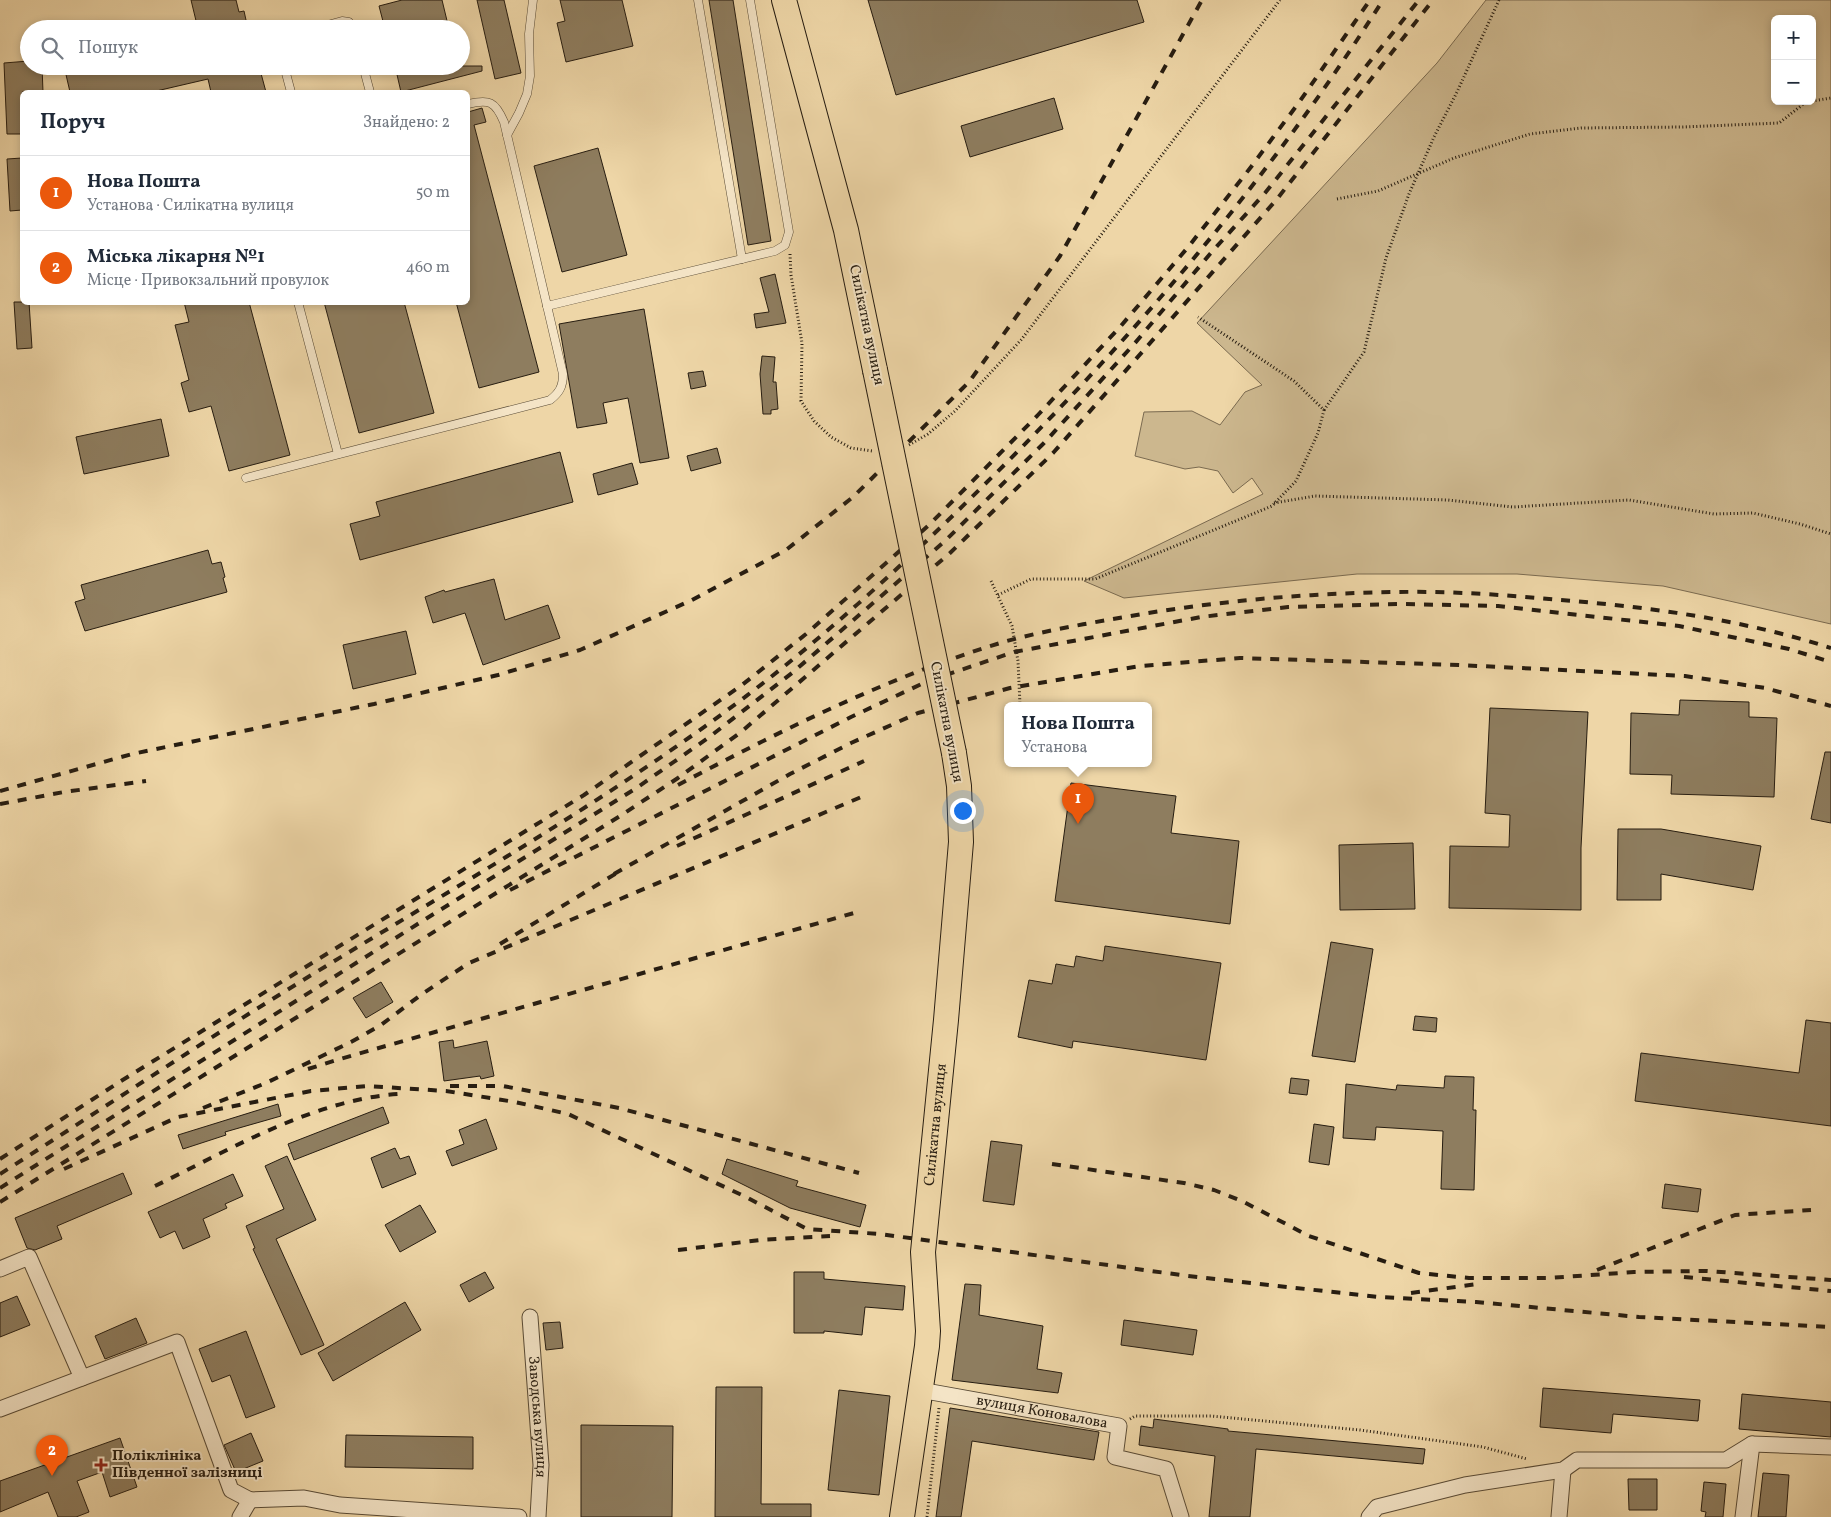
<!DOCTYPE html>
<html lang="uk">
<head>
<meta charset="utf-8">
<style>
  :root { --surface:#fff; --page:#f6f6f7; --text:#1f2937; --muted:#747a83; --line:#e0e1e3; --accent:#ea580c }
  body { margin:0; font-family:Vollkorn,serif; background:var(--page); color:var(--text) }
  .controls { position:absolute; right:15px; top:15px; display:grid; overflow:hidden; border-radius:8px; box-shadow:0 2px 8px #0003 }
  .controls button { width:45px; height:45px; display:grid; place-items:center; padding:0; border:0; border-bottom:1px solid var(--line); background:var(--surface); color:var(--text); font:25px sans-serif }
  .you { position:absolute; left:962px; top:810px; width:18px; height:18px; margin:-12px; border:4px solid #fff; border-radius:50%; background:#1a73e8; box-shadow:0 0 0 8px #1a73e833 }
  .badge { display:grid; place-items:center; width:32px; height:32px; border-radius:50%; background:var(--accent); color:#fff; font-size:16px; font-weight:700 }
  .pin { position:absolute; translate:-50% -41px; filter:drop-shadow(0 1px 2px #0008) }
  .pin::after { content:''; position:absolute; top:26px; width:18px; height:15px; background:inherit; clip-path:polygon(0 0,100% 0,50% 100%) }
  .popup { position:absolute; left:1004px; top:702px; width:148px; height:65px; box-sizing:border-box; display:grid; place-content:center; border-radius:8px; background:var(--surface); filter:drop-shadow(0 1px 4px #0005); font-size:16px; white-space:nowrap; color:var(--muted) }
  .popup b { font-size:19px; color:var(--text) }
  .popup::after { content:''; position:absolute; left:50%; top:100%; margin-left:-10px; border:10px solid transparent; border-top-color:var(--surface) }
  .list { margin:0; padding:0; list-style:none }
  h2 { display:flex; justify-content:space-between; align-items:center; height:65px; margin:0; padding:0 20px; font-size:21px }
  h2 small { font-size:16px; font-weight:400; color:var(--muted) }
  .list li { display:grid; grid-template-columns:32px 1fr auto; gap:15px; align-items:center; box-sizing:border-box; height:75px; padding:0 20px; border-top:1px solid var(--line) }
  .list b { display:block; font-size:19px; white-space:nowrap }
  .list p { margin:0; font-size:16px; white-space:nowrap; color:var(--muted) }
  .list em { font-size:16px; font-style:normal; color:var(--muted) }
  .icon { flex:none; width:28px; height:28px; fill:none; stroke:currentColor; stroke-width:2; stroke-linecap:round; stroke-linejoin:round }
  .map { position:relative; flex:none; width:1831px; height:1517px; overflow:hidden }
  .search { position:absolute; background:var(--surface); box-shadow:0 2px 8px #0003; left:20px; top:20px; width:450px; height:55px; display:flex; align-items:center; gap:12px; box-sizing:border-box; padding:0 18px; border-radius:28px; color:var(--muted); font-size:19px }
  .panel { position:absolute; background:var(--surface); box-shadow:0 2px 8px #0003; left:20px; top:90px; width:450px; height:215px; border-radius:8px }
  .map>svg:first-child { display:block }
</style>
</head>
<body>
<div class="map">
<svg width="1831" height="1517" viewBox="0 0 1831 1517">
  <rect width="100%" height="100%" fill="#eed6a7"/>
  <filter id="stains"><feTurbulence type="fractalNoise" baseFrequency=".004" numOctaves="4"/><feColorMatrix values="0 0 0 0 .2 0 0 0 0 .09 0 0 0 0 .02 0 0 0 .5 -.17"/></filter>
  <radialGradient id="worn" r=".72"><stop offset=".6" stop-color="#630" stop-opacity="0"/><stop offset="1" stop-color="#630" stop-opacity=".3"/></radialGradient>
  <!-- grass -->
  <path fill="#ccb78e" stroke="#7a6a50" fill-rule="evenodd" d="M1486,0H1831V624L1663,586L1517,574H1357L1124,598L1084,581L1263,494L1252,478L1233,493L1218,471L1199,467L1185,469L1135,456L1144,412L1192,411L1220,425L1245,392L1262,385L1197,323L1437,63ZM1775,19H1812V101H1775Z"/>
  <!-- building -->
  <g fill="#8e7d5f" stroke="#271d11">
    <polygon points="191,0 236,0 239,12 244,11 248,29 198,29"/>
    <polygon points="402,0 442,0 449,29 385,29 379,6"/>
    <polygon points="477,0 504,0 521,73 495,79"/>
    <polygon points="560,0 622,0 633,46 566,62 557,23 565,21"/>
    <polygon points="709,0 733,0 771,241 748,245"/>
    <polygon points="868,0 1137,0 1144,22 896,95"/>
    <polygon points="29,61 29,66 42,66 43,92 22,92 22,134 7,134 4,63"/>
    <polygon points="64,66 259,66 266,92 211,92 208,79 152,92 70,92"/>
    <polygon points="395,66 482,66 482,71 401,92"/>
    <polygon points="1054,98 1063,129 970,157 961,126"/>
    <polygon points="482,108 486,122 474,125 539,372 479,388 456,302 468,302 468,112"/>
    <polygon points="598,148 627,255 562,272 534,166"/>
    <polygon points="22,158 22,210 10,211 7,159"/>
    <polygon points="775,274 786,323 756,328 754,314 769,312 760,278"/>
    <polygon points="14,302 29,302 32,348 17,349"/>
    <polygon points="184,302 249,302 290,455 229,471 211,406 189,412 181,383 189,380 175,325 189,322"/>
    <polygon points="324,302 404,302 434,413 359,433"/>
    <polygon points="644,309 669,458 640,463 628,398 603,403 607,423 577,428 559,324"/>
    <polygon points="762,356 775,357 773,382 776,382 778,409 771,410 771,414 763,414 760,374"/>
    <polygon points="703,371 706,386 691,389 688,373"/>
    <polygon points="161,419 169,456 84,474 76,437"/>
    <polygon points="717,448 721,463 691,471 687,456"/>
    <polygon points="560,452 573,502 360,560 350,524 380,516 376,502"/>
    <polygon points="632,463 638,484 598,495 593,474"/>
    <polygon points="208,550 212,564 221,562 225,577 223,578 227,592 85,631 75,602 85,599 81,585"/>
    <polygon points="494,579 505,620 548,605 560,638 483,665 465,613 433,623 425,597 444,590 445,592"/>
    <polygon points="406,631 416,674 353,689 343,645"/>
    <polygon points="1680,700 1749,702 1749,717 1777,718 1774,797 1671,794 1672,775 1630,774 1631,713 1679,715"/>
    <polygon points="1490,708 1588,712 1581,848 1581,910 1449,908 1450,846 1509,847 1510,815 1485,813"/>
    <polygon points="1825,752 1831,752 1831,823 1811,819"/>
    <polygon points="1071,783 1176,796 1171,833 1239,841 1230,924 1055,901"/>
    <polygon points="1618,829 1661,829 1761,846 1753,890 1661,874 1661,900 1617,900"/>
    <polygon points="1413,843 1415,909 1340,910 1339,845"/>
    <polygon points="1331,942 1373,949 1355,1062 1312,1056"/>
    <polygon points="1105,946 1221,963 1206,1060 1073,1041 1072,1048 1018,1037 1029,980 1052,984 1056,964 1074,967 1076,956 1103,961"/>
    <polygon points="381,982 393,1002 366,1018 353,998"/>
    <polygon points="1415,1016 1437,1018 1436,1032 1413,1030"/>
    <polygon points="1806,1020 1831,1023 1831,1126 1635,1101 1641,1053 1799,1073"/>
    <polygon points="453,1040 454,1048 487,1041 494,1076 481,1079 480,1076 444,1081 439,1042"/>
    <polygon points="1445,1076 1474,1077 1473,1110 1476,1110 1474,1190 1441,1189 1443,1131 1376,1127 1375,1140 1343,1138 1346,1084 1396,1090 1397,1085 1444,1088"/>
    <polygon points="1291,1078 1309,1080 1307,1095 1289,1093"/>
    <polygon points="278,1104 281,1116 225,1132 226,1135 183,1149 178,1135"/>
    <polygon points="383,1107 389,1123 294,1160 288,1144"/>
    <polygon points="486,1119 497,1149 452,1166 446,1151 464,1144 459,1130"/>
    <polygon points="1314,1124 1334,1127 1329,1165 1309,1162"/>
    <polygon points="991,1141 1022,1145 1014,1205 983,1201"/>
    <polygon points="395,1148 400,1159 409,1156 416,1174 382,1188 371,1158"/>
    <polygon points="287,1156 316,1220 276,1239 324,1345 301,1355 253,1249 255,1248 246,1226 284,1209 265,1166"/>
    <polygon points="727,1159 798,1181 796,1186 866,1205 860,1227 790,1208 722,1174"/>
    <polygon points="123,1173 132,1194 57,1226 62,1239 35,1250 27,1248 15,1218"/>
    <polygon points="233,1174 243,1196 225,1204 227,1208 203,1219 210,1237 183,1249 175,1231 160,1238 148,1212"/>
    <polygon points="1665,1184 1701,1189 1698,1212 1662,1208"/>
    <polygon points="420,1205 436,1232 400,1252 385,1225"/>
    <polygon points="485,1272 494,1288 469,1302 460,1285"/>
    <polygon points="794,1272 824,1272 824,1279 905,1286 903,1310 865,1307 862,1335 824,1331 824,1333 794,1333"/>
    <polygon points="965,1284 981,1285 979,1315 1043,1326 1037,1369 1062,1373 1058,1393 952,1380"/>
    <polygon points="17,1296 30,1325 0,1337 0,1303"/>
    <polygon points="405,1302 421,1330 333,1381 318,1353"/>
    <polygon points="136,1318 147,1343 105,1359 95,1336"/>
    <polygon points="1124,1320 1197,1330 1193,1355 1121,1345"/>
    <polygon points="560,1322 563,1348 546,1350 543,1323"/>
    <polygon points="246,1331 275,1407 246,1418 230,1375 212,1382 199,1349"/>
    <polygon points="716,1387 762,1387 761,1504 811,1504 811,1517 715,1517"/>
    <polygon points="1543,1388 1700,1400 1698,1421 1613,1414 1611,1433 1540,1427"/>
    <polygon points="839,1390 890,1396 879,1495 828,1490"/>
    <polygon points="1742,1394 1831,1402 1831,1437 1739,1429"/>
    <polygon points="950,1408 1099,1432 1094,1460 972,1441 961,1517 936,1517"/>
    <polygon points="1154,1419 1228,1429 1228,1431 1425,1449 1423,1464 1256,1449 1250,1517 1209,1517 1215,1456 1139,1445 1141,1426 1153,1428"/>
    <polygon points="581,1425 673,1426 672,1517 581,1517"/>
    <polygon points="251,1433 263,1461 236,1472 224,1445"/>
    <polygon points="346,1435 473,1437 473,1469 345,1467"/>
    <polygon points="120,1438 137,1487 110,1497 102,1472 77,1481 89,1512 76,1517 58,1517 48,1492 0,1512 0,1481"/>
    <polygon points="1763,1473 1789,1475 1786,1517 1758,1517"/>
    <polygon points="1628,1479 1657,1479 1657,1510 1629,1510"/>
    <polygon points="1704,1482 1726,1484 1723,1517 1705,1517 1706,1512 1701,1511"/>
  </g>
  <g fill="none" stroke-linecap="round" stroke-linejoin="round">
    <defs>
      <g id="service">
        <polyline points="698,0 742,259"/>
        <polyline points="313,29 342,21 349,22 352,29"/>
        <polyline points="284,66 291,92"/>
        <polyline points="363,66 370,92"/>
        <polyline points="507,135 519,113 527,94 530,76 529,34 533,0"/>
        <polyline points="298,302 338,454"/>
        <polyline points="547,306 775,251 785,245 789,232 750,0"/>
        <path d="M246,478L550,400C559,393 563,387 563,374L504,122C495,101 489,99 468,104"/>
      </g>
      <g id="minor">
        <polyline points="0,1269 29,1257 82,1378"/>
        <path id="s1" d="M530,1317L541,1465L538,1517"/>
        <path id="s2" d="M920,1390L1119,1426L1115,1457L1166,1469L1181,1517"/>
        <polyline points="0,1409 177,1342 231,1490 250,1500"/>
        <polyline points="250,1500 304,1498 340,1505 519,1517"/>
        <polyline points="240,1517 250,1500"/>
        <polyline points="1369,1517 1377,1507 1465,1485 1563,1470 1577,1460 1726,1460 1752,1444 1831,1447"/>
        <polyline points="1559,1517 1563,1470"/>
        <polyline points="1743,1517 1752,1444"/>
      </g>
      <g id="primary">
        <polyline points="784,0 846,230 875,370"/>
        <path id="s3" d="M902,1517L927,1346L928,1331L923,1252L946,1020L961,842L959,786L954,753"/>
      </g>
    </defs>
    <!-- service casing -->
    <use href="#service" stroke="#594b36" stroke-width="9"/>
    <!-- minor casing -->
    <use href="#minor" stroke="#594b36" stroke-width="17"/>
    <!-- primary casing -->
    <use href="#primary" stroke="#271d11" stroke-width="26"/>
    <!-- path -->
    <g stroke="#271d11" stroke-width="3" stroke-dasharray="1 2.5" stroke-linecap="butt">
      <polyline points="1812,101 1831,98"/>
      <polyline points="1337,199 1378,191 1454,158 1530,134 1581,128 1683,127 1779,123 1806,102 1809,101"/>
      <polyline points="790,254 791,275 802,343 801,401 814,421 831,437 851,448 872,451"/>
      <polyline points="1324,410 1364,352 1386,258 1409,194 1434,137 1457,92 1499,0"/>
      <polyline points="909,445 928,434 955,411 1021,340 1280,0"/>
      <polyline points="1274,503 1315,496 1448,500 1513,507 1629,500 1714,514 1753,513 1800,524 1831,534"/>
      <polyline points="991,581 1012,626 1018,661 1020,705"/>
      <polyline points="998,595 1031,579 1095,579 1272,506 1296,481 1318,433 1324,410 1294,381 1198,317"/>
      <polyline points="1130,1419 1135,1416 1211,1416 1360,1430 1483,1447 1527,1459"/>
      <polyline points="927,1517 939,1408"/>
    </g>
    <!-- service -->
    <use href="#service" stroke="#f4e4c6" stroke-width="8"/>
    <!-- minor -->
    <use href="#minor" stroke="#f4e4c6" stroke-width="15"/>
    <!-- primary -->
    <use href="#primary" stroke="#eed6a7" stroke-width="24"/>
    <!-- rail -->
    <g stroke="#271d11" stroke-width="4" stroke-dasharray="9 9" stroke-linecap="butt">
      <path d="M678,785C784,729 892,675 1007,641C1051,629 1097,622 1142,614C1227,600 1313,593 1399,592C1452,591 1507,595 1560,600C1651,607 1744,620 1831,648"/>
      <polyline points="0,791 132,754 374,704 498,675 580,650 692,600 786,550 853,497 969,382 1060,256 1202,0"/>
      <polyline points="0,804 64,792 146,781"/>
      <polyline points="677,846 864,761"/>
      <polyline points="614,874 790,774 851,743 918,713 1010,688 1140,666 1240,658 1459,665 1685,676 1765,688 1831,706"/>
      <polyline points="510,890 851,717 928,681 1014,652 1201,617 1288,607 1400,604 1498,606 1679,626 1789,649 1831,662"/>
      <polyline points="500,944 620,871"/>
      <polyline points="308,1069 340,1059 861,911"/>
      <polyline points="450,1086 503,1086 619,1108 859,1173"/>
      <polyline points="203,1108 266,1083 351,1042 381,1025 422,994 469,963 866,795"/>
      <polyline points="0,1159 121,1081 584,795 742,685 806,634 929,525 1037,416 1120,327 1189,246 1251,167 1300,101 1370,0"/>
      <polyline points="1052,1164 1184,1183 1214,1190 1242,1201 1309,1236 1419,1273 1469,1278 1549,1278 1634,1272 1707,1271 1831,1280"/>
      <polyline points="64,1169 178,1117 311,1091 367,1086 446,1091 515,1102 568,1114 746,1197 807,1229 880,1234 1188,1276 1378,1297 1476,1302 1639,1317 1831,1327"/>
      <path d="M0,1174C96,1113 190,1050 287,990C441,895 600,806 745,697C828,634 905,563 979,490C1100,371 1213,244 1311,107C1336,72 1360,36 1383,0"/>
      <path d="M155,1186C229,1150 315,1099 399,1094"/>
      <polyline points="0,1188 432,915 635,789 708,738 792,673 945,541 1044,443 1135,343 1210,254 1265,193 1419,0"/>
      <polyline points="0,1202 620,816 678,778 741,732 950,553 1053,453 1277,199 1433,0"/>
      <polyline points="678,1250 760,1240 830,1236"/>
      <polyline points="1597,1270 1735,1215 1811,1210"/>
      <polyline points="1684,1277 1831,1291"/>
      <polyline points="1411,1293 1477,1284"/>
    </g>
    <defs>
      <polyline id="primary-bridge" points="875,370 954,753"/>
    </defs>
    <!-- primary-bridge casing -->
    <use href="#primary-bridge" stroke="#271d11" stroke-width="26" stroke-linecap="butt"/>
    <!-- primary-bridge -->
    <use href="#primary-bridge" stroke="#eed6a7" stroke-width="24"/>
  </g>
  <!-- markers -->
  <path fill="#8f2418" stroke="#f4e4c6" stroke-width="2" d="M98.5 1457.5h5v5h5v5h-5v5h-5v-5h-5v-5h5z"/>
  <g text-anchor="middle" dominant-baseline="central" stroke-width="4" stroke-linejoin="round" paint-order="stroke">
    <!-- street labels -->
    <g font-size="15" fill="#271d11" stroke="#f4e4c6">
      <text transform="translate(866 325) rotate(78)">Силікатна вулиця</text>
      <text transform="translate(946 722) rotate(79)">Силікатна вулиця</text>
      <text stroke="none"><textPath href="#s3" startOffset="395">Силікатна вулиця</textPath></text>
      <text stroke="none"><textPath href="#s2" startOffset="124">вулиця Коновалова</textPath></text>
      <text stroke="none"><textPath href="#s1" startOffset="100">Заводська вулиця</textPath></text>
    </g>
    <!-- poi labels -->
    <g font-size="15" font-weight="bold" fill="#271d11" stroke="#f4e4c6" text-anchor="start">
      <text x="112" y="1456">Поліклініка<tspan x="112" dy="17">Південної залізниці</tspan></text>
    </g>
  </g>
  <rect width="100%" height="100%" filter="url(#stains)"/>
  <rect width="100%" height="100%" fill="url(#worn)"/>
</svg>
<div class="controls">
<button>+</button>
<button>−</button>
</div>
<div class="you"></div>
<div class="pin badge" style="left:1078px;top:824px">1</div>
<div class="popup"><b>Нова Пошта</b>Установа</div>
<div class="pin badge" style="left:52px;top:1476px">2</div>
<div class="search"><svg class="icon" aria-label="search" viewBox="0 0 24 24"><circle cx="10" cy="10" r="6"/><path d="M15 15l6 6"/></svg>Пошук</div>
<section class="panel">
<h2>Поруч<small>Знайдено: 2</small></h2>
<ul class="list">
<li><span class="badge">1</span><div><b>Нова Пошта</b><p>Установа · Силікатна вулиця</p></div><em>50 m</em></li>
<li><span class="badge">2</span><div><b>Міська лікарня №1</b><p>Місце · Привокзальний провулок</p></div><em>460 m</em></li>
</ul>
</section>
</div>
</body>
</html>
